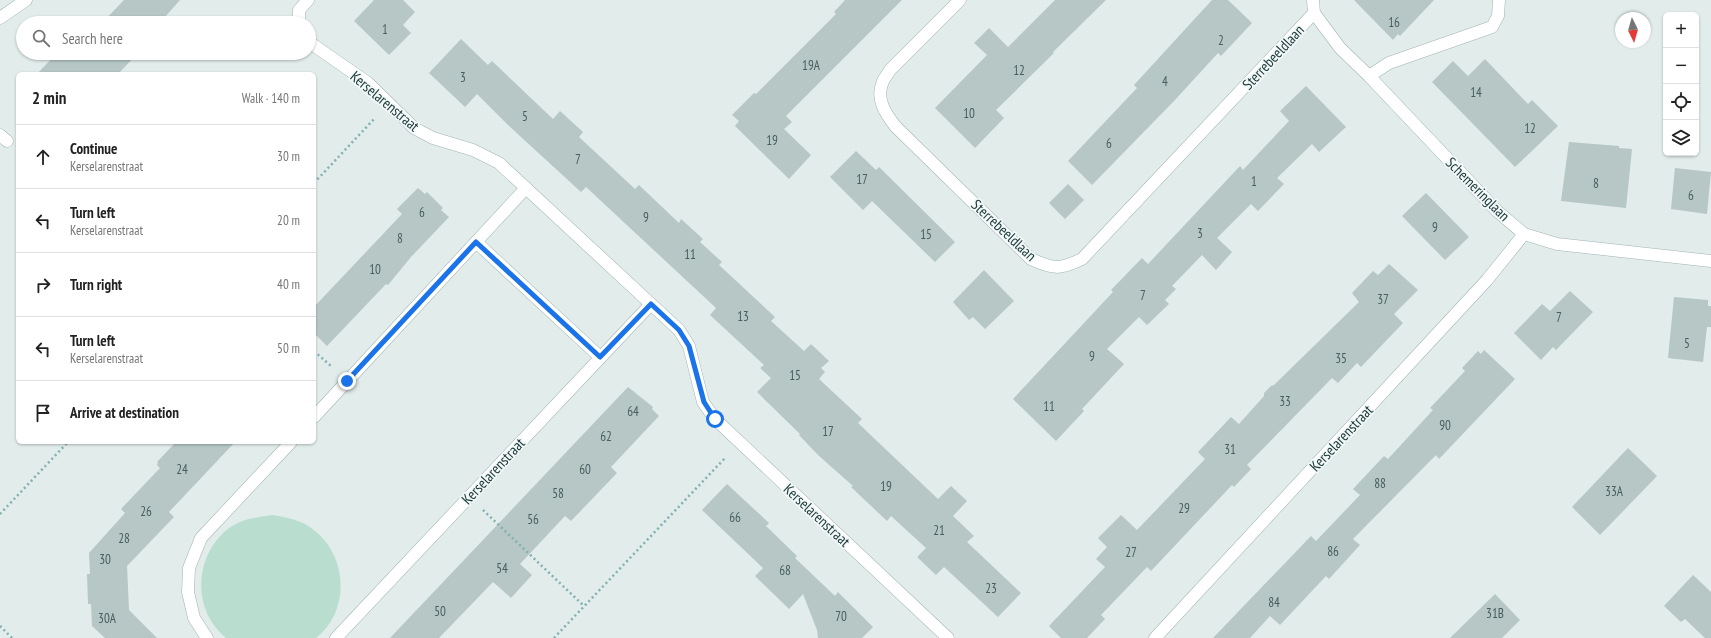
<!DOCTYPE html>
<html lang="en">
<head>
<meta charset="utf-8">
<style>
  :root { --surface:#fff; --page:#f2f2f2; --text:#222; --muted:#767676; --line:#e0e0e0 }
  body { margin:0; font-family:"PT Sans Narrow",sans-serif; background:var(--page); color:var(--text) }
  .controls { position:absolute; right:12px; top:12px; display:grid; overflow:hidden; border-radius:6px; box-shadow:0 1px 3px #0004 }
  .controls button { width:36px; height:36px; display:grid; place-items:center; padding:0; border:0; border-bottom:1px solid var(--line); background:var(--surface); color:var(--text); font:20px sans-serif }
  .compass { position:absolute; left:1615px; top:12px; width:36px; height:36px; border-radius:50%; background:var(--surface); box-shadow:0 1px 3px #0004; rotate:175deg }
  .stop { position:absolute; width:12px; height:12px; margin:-9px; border:3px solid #1a73e8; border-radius:50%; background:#fff }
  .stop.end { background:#1a73e8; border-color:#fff; box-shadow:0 1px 4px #0008 }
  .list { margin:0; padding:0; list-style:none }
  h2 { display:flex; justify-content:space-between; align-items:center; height:52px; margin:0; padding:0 16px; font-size:17px }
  h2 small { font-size:13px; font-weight:400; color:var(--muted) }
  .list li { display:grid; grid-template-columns:26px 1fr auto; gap:12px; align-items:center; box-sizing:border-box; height:64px; padding:0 16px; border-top:1px solid var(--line) }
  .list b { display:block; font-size:15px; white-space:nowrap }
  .list p { margin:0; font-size:13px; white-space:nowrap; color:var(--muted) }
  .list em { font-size:13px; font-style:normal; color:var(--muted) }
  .icon { flex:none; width:22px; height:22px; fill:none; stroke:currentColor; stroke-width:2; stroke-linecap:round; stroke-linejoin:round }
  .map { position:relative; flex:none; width:1711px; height:638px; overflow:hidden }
  .search { position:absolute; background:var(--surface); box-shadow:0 1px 3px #0004; left:16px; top:16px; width:300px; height:44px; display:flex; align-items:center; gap:10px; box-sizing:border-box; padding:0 14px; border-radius:22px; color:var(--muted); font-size:15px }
  .panel { position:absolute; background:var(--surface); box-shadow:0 1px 3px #0004; left:16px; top:72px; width:300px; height:372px; border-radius:6px }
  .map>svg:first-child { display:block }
</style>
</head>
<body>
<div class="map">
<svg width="1711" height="638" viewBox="0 0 1711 638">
  <rect width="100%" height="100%" fill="#e1eceb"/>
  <!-- green -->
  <path fill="#b9decf" d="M273,515C288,518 303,520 315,531C348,557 350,612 316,638H226C191,610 194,555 229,528C242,519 258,517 273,515Z"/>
  <!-- building -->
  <g fill="#b6c7c5">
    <polygon points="124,0 180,0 164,18 168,22 166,23 102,23"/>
    <polygon points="374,0 403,0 415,12 403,25 411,33 389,55 354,21"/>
    <polygon points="845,0 902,0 786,116 792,122 784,129 811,155 789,179 735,126 739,121 732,115 754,93 756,94 836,14 834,12"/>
    <polygon points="1055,0 1106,0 1053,52 1054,53 996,110 1004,118 975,148 935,108 987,55 974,43 989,28 1008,47"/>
    <polygon points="1212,0 1228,0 1252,23 1221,56 1218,53 1174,101 1092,185 1068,161 1137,88 1134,85"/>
    <polygon points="1354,0 1434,0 1400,36 1398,34 1393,40"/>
    <polygon points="461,39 488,65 492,61 553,119 560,111 583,132 579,137 635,189 639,185 679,223 681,219 703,239 700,242 722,262 719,265 775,317 771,321 804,351 811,344 829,361 821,368 825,372 819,379 862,419 858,423 938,499 951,486 967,501 953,516 974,536 967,542 1021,593 998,617 944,567 936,575 917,557 926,548 891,516 887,521 851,487 853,486 818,455 799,435 800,434 757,392 771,378 760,368 764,365 710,315 716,308 586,187 581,192 507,124 477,94 465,107 429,73"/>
    <polygon points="57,53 138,53 118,74 37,74"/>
    <polygon points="1485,59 1528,104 1532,100 1558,126 1515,167 1432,82 1453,61 1468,76"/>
    <polygon points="1306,86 1346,127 1319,152 1312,144 1277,178 1284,184 1258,211 1251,204 1217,238 1232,252 1216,270 1202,255 1172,286 1176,289 1165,300 1169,304 1147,325 1139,317 1107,349 1124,364 1082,409 1084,411 1056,441 1013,399 1113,292 1111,290 1142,258 1148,264 1240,166 1243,170 1289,121 1280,111"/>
    <polygon points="1569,142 1619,146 1619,148 1632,149 1626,208 1561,201"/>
    <polygon points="856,151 876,170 879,167 955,242 935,262 872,201 863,210 830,177"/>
    <polygon points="1675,168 1711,172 1707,214 1671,209"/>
    <polygon points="1068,184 1084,200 1065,219 1049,203"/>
    <polygon points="418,188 425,194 427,192 443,208 441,210 449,217 411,257 388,285 386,284 327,346 314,333 314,307 402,214 397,209"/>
    <polygon points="1426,193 1469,237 1445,260 1402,216"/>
    <polygon points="1389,264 1418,290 1394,314 1403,323 1361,367 1357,363 1338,383 1332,378 1247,465 1251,469 1234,487 1232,485 1151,571 1147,567 1101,615 1105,619 1087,638 1061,638 1049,626 1105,567 1096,559 1107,547 1098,538 1121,515 1137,530 1205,459 1198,452 1231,417 1239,424 1264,396 1264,393 1271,386 1274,385 1359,302 1352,293 1373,271 1378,275"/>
    <polygon points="984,270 1014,301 985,329 973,317 969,320 953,302"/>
    <polygon points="1570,291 1593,312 1556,350 1553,347 1541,360 1514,333 1542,304 1550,311"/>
    <polygon points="1674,297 1708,300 1708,306 1711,306 1711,327 1707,327 1703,362 1668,358"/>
    <polygon points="1484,350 1515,379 1439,459 1436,455 1353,539 1360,545 1329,579 1326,576 1280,625 1270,616 1250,638 1213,638 1311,536 1316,541 1360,495 1353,489 1384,456 1388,459 1433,410 1430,408 1465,371 1462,368 1478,351 1481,354"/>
    <polygon points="628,387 653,407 652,409 659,416 611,467 617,473 571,521 565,516 520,564 532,575 511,598 493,582 439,638 390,638"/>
    <polygon points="176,442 235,442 169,512 174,517 127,566 129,610 157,638 105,638 92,626 91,604 88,604 87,574 90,574 89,553 125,513 121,509 160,468 157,465 158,463 157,462"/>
    <polygon points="1628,448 1657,476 1600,535 1572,507"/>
    <polygon points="727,484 769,523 766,526 797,556 795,558 835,596 838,592 873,627 862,638 818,638 817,630 803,594 789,609 755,576 763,568 702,510"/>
    <polygon points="1693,575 1711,592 1711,638 1705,638 1685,619 1681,622 1664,606"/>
    <polygon points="1495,594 1520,620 1502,638 1450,638"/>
  </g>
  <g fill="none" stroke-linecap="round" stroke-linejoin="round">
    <defs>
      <g id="minor">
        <path d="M960,0L890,70C888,74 883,79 882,84C876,100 886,114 895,126L1031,259C1053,269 1060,270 1082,259L1314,13"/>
        <polyline points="1313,0 1314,13 1340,48 1369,76 1497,211 1524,234 1557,244 1711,261"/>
        <polyline points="0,18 26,0"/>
        <polyline points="299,23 299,10 308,0"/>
        <polyline points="309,42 368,83 414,128 433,138 473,150 499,163 679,330 689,346 703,402 715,419 948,638"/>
        <polyline points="1369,76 1389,63 1492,27 1498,16 1499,0"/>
        <polyline points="0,135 7,141"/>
        <polyline points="476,242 600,357"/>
        <polyline points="314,417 526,188"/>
        <polyline points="207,638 194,618 188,592 189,568 201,538 291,442"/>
        <polyline points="336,638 651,304"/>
        <polyline points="1155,638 1487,280 1524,234"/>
      </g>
    </defs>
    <!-- minor casing -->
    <use href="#minor" stroke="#a3b3b3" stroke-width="13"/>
    <!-- path -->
    <g stroke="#80b0b1" stroke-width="2.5" stroke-dasharray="2 3" stroke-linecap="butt">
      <polyline points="314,183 375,118"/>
      <polyline points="314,351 332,367"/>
      <polyline points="483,510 584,606"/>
      <polyline points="0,514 68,442"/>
      <polyline points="0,626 12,638"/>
      <polyline points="554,638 726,457"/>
    </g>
    <!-- minor -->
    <use href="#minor" stroke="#fff" stroke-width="12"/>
  </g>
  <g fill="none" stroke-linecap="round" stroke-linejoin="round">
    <!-- route -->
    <polyline stroke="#1a73e8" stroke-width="5" points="347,381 476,242 600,357 651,304 679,330 689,346 704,402 715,419"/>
  </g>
  <g text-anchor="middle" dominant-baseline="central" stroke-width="3.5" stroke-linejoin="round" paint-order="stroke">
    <!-- number labels -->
    <g font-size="13" fill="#465e5f">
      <text x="1394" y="22">16</text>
      <text x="385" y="29">1</text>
      <text x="1221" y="40">2</text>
      <text x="811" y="65">19A</text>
      <text x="1019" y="70">12</text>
      <text x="463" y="77">3</text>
      <text x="1165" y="81">4</text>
      <text x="1476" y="92">14</text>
      <text x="969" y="113">10</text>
      <text x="525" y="116">5</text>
      <text x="1530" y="128">12</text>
      <text x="772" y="140">19</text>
      <text x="1109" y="143">6</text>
      <text x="578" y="159">7</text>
      <text x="862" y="179">17</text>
      <text x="1254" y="181">1</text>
      <text x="1596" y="183">8</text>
      <text x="1691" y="195">6</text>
      <text x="422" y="212">6</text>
      <text x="646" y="217">9</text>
      <text x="1435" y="227">9</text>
      <text x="1200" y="233">3</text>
      <text x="926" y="234">15</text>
      <text x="400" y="238">8</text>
      <text x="690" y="254">11</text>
      <text x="375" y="269">10</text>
      <text x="1143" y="295">7</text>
      <text x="1383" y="299">37</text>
      <text x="743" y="316">13</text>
      <text x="1559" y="317">7</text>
      <text x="1687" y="343">5</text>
      <text x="1092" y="356">9</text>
      <text x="1341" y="358">35</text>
      <text x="795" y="375">15</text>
      <text x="1285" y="401">33</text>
      <text x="1049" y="406">11</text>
      <text x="633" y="411">64</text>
      <text x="1445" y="425">90</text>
      <text x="828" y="431">17</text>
      <text x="606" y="436">62</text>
      <text x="1230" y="449">31</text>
      <text x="182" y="469">24</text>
      <text x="585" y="469">60</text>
      <text x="1380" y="483">88</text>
      <text x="886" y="486">19</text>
      <text x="1614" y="491">33A</text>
      <text x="558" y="493">58</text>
      <text x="1184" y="508">29</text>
      <text x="146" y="511">26</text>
      <text x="735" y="517">66</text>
      <text x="533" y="519">56</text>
      <text x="939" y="530">21</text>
      <text x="124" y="538">28</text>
      <text x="1333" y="551">86</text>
      <text x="1131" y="552">27</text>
      <text x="105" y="559">30</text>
      <text x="502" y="568">54</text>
      <text x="785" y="570">68</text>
      <text x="991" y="588">23</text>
      <text x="1274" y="602">84</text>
      <text x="440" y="611">50</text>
      <text x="1495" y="613">31B</text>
      <text x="841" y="616">70</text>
      <text x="107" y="618">30A</text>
    </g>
    <!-- street labels -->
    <g font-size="15" fill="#203b3d" stroke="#f1f8f7">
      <text transform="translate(1273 57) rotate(-47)">Sterrebeeldlaan</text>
      <text transform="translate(385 101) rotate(40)">Kerselarenstraat</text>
      <text transform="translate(1478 189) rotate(45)">Schemeringlaan</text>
      <text transform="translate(1004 230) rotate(43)">Sterrebeeldlaan</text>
      <text transform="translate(1341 438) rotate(-47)">Kerselarenstraat</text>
      <text transform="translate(493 471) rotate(-47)">Kerselarenstraat</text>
      <text transform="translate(817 515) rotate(43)">Kerselarenstraat</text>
    </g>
  </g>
</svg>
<div class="controls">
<button>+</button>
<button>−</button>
<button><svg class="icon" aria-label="locate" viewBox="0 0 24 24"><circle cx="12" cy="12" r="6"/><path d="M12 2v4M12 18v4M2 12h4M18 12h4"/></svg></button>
<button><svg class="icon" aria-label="layers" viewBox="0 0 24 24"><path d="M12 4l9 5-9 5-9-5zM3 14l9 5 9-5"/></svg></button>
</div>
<svg class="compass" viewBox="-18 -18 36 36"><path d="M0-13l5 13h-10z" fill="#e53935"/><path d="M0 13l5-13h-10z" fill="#767676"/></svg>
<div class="stop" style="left:715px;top:419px"></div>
<div class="stop end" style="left:347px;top:381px"></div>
<div class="search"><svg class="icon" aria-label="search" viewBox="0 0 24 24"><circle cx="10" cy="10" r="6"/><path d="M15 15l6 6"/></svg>Search here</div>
<section class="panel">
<h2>2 min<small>Walk · 140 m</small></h2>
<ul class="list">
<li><svg class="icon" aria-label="ahead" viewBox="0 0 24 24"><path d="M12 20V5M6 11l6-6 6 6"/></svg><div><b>Continue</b><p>Kerselarenstraat</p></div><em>30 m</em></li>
<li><svg class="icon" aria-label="left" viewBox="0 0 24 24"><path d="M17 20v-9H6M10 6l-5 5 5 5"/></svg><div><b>Turn left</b><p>Kerselarenstraat</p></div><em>20 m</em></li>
<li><svg class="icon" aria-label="right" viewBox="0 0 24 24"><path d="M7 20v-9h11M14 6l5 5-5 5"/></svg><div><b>Turn right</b></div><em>40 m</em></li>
<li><svg class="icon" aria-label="left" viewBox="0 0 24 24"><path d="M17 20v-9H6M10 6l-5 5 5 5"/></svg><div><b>Turn left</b><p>Kerselarenstraat</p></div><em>50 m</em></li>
<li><svg class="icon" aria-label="arrive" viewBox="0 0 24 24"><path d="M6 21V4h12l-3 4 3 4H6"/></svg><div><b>Arrive at destination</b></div></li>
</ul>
</section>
</div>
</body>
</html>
